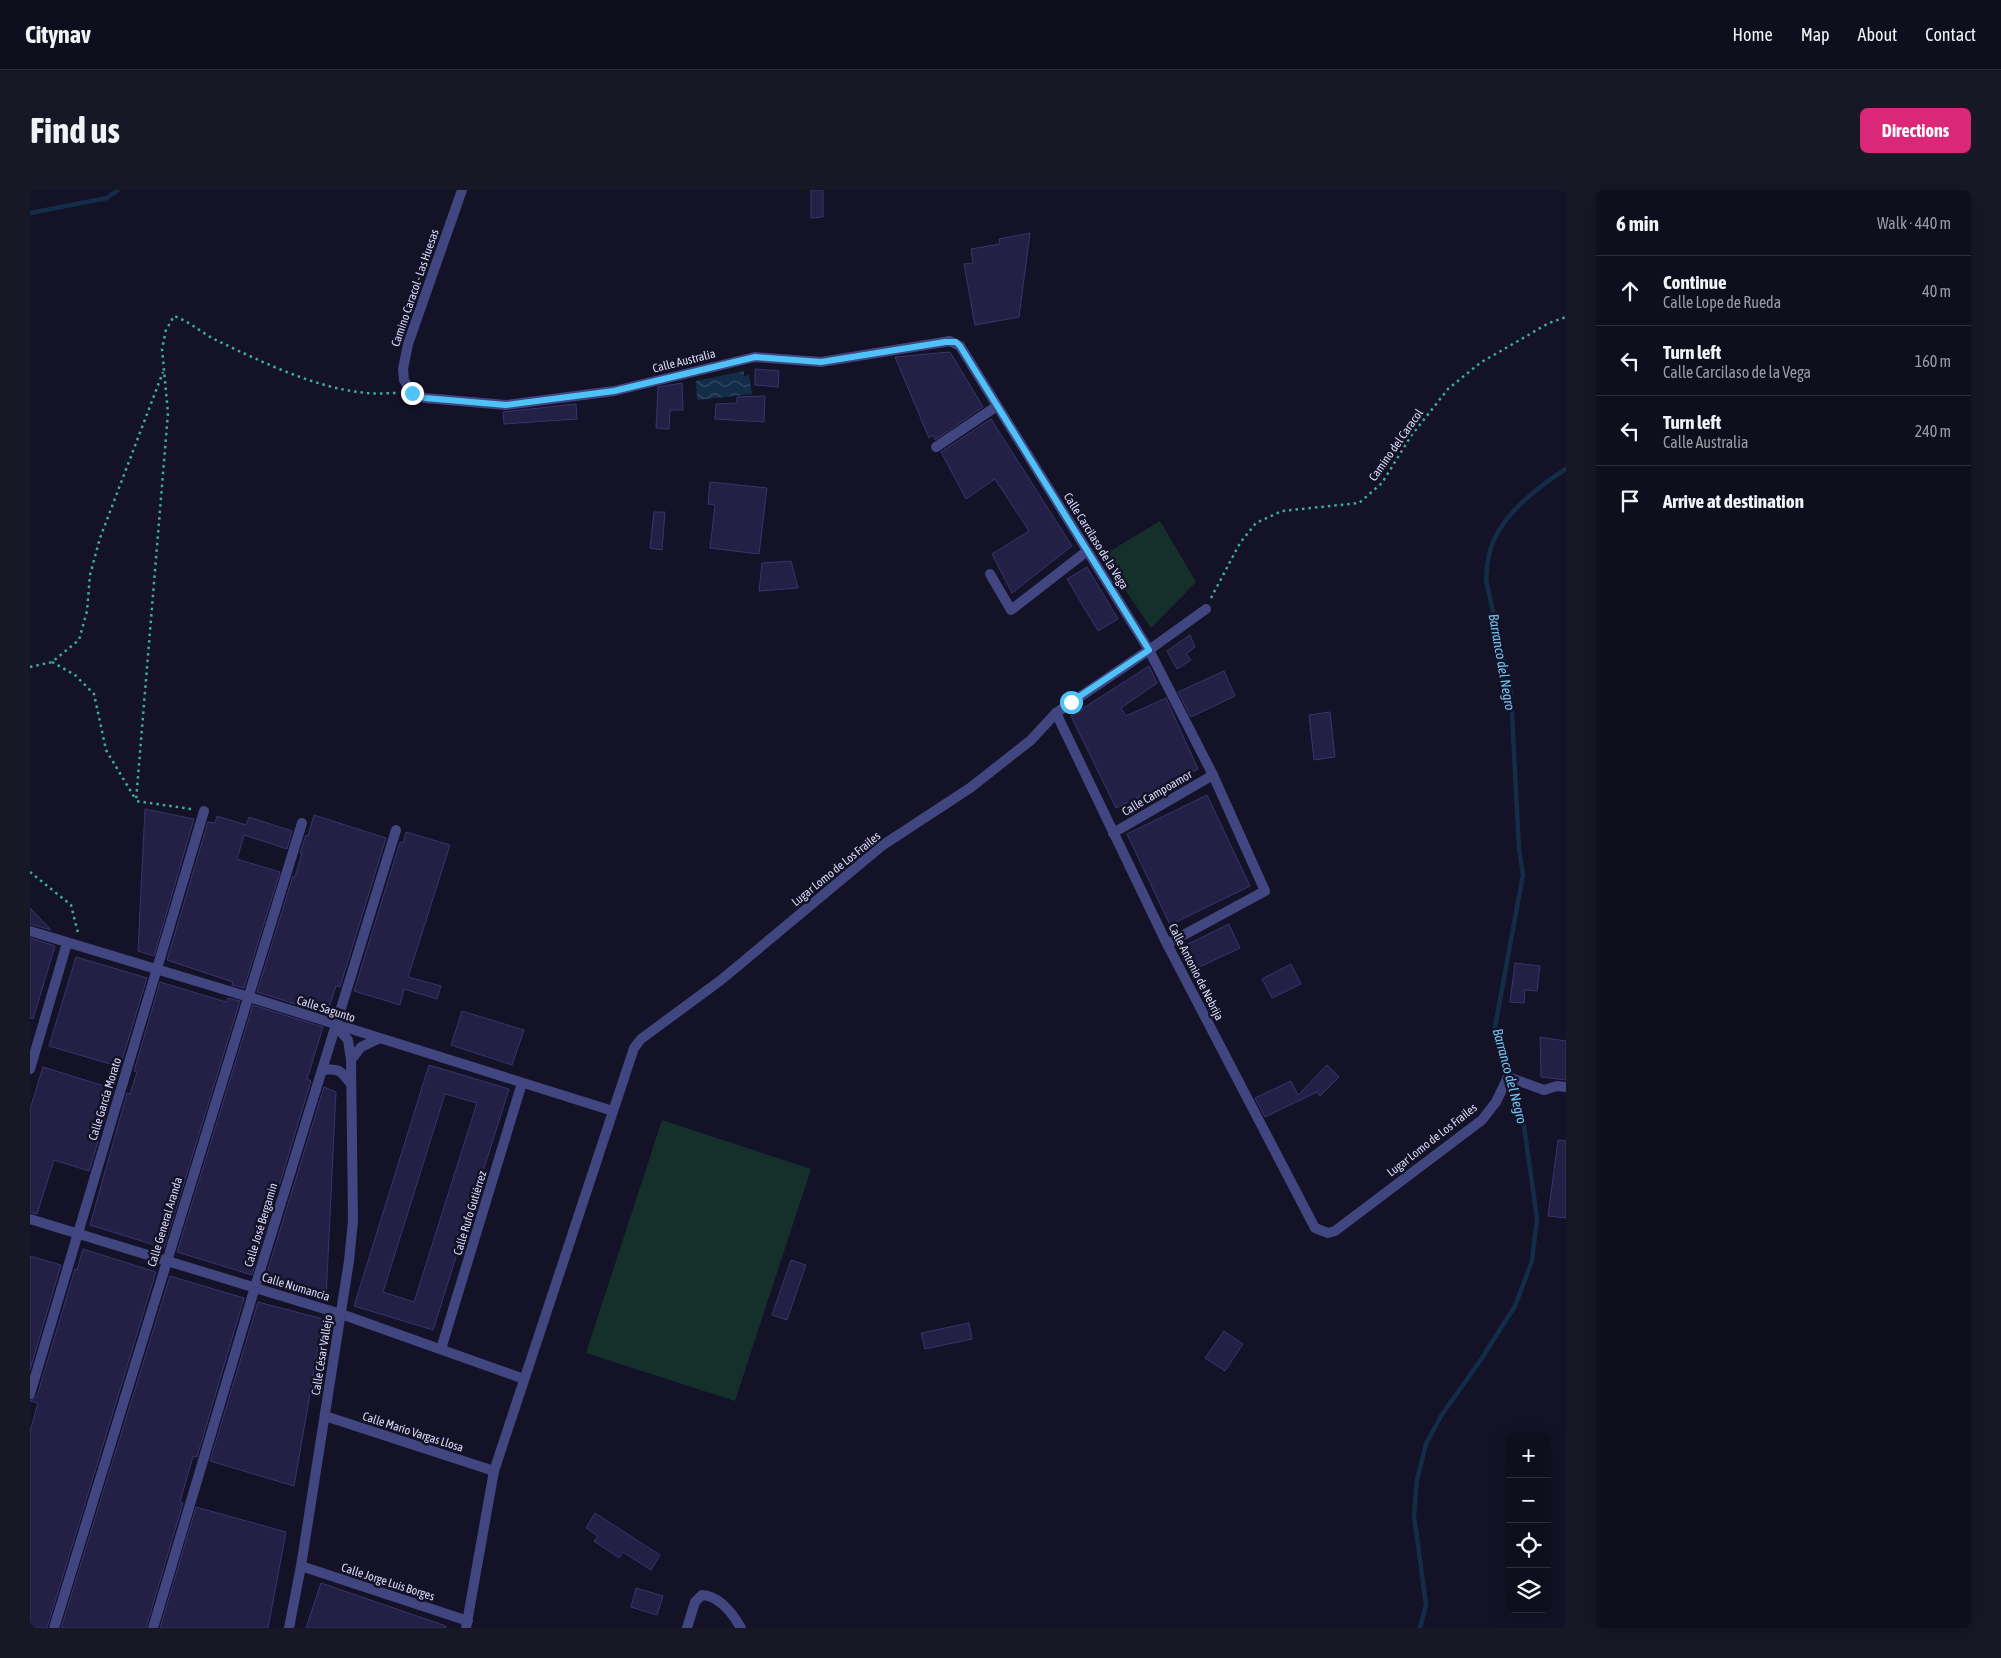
<!DOCTYPE html>
<html lang="en">
<head>
<meta charset="utf-8">
<style>
  :root { --surface:#0e0e1c; --page:#171725; --text:#f1f3f6; --muted:#9b9ca3; --line:#2e2e3b; --accent:#db2777 }
  body { margin:0; font-family:"Asap Condensed",sans-serif; background:var(--page); color:var(--text) }
  .controls { position:absolute; right:15px; bottom:15px; display:grid; overflow:hidden; border-radius:8px; box-shadow:0 5px 20px #0002 }
  .controls button { width:45px; height:45px; display:grid; place-items:center; padding:0; border:0; border-bottom:1px solid var(--line); background:var(--surface); color:var(--text); font:25px sans-serif }
  .stop { position:absolute; width:15px; height:15px; margin:-11px; border:4px solid #4fc3f7; border-radius:50%; background:#fff }
  .stop.end { background:#4fc3f7; border-color:#fff; box-shadow:0 1px 5px #0008 }
  .list { margin:0; padding:0; list-style:none }
  h2 { display:flex; justify-content:space-between; align-items:center; height:65px; margin:0; padding:0 20px; font-size:21px }
  h2 small { font-size:16px; font-weight:400; color:var(--muted) }
  .list li { display:grid; grid-template-columns:32px 1fr auto; gap:15px; align-items:center; box-sizing:border-box; height:70px; padding:0 20px; border-top:1px solid var(--line) }
  .list b { display:block; font-size:19px; white-space:nowrap }
  .list p { margin:0; font-size:16px; white-space:nowrap; color:var(--muted) }
  .list em { font-size:16px; font-style:normal; color:var(--muted) }
  .icon { flex:none; width:28px; height:28px; fill:none; stroke:currentColor; stroke-width:2; stroke-linecap:round; stroke-linejoin:round }
  .map { position:relative; flex:none; width:1536px; height:1438px; overflow:hidden; border-radius:8px }
  header { display:flex; align-items:center; gap:30px; box-sizing:border-box; height:70px; padding:0 25px; background:var(--surface); border-bottom:1px solid var(--line) }
  header strong { font-size:24px }
  nav { display:flex; gap:28px; margin-inline-start:auto; font-size:18px }
  .intro { display:flex; align-items:center; justify-content:space-between; box-sizing:border-box; height:120px; padding:0 30px }
  h1 { margin:0; font-size:35px }
  .button { padding:12px 22px; border-radius:8px; background:var(--accent); color:#fff; font-size:18px; font-weight:700 }
  main { display:flex; gap:30px; padding:0 30px }
  aside { flex:1; background:var(--surface); border-radius:8px; box-shadow:0 5px 20px #0002 }
  .map>svg:first-child { display:block }
</style>
</head>
<body>
<header>
<strong>Citynav</strong>
<nav><a>Home</a><a>Map</a><a>About</a><a>Contact</a></nav>
</header>
<div class="intro"><h1>Find us</h1><a class="button">Directions</a></div>
<main>
<div class="map">
<svg width="1536" height="1438" viewBox="0 0 1536 1438">
  <defs>
    <pattern id="water-waves" width="16" height="10" patternUnits="userSpaceOnUse" patternTransform="scale(1.25)"><rect width="16" height="10" fill="#132d48"/><path d="M0 5q4-4 8 0t8 0" fill="none" stroke="#354b63"/></pattern>
  </defs>
  <rect width="100%" height="100%" fill="#131226"/>
  <!-- grass -->
  <g fill="#152f2b">
    <polygon points="1130,331 1166,392 1121,438 1072,366"/>
    <polygon points="632,930 781,979 705,1211 556,1163"/>
  </g>
  <!-- water -->
  <polygon fill="url(#water-waves)" points="714,181 714,186 719,185 722,204 667,210 666,191"/>
  <g fill="none" stroke-linecap="round" stroke-linejoin="round">
    <!-- stream -->
    <g stroke="#132d48" stroke-width="4.5">
      <polyline points="0,23 77,8 88,0"/>
      <path d="M1390,1438L1396,1415L1384,1325L1387,1290L1396,1254L1411,1226L1452,1168L1485,1116L1502,1071L1507,1028L1494,936L1478,887L1465,837L1493,685L1489,659L1481,504L1456,390C1457,376 1458,361 1465,348C1478,320 1511,295 1536,279"/>
    </g>
  </g>
  <!-- building -->
  <g fill="#231f45" stroke="#39346f" fill-rule="evenodd">
    <polygon points="781,0 793,0 793,27 781,28"/>
    <polygon points="1000,43 989,127 945,135 934,74 943,73 941,59 970,54 969,49"/>
    <polygon points="920,162 953,217 905,250 903,245 899,248 865,167"/>
    <polygon points="725,179 749,181 748,197 725,195"/>
    <polygon points="652,193 653,220 640,220 639,239 626,238 628,197"/>
    <polygon points="735,206 734,232 685,229 686,214 707,213 707,207"/>
    <polygon points="546,214 547,229 474,234 473,222"/>
    <polygon points="961,229 1042,356 982,403 962,364 999,341 965,289 936,309 911,262"/>
    <polygon points="680,292 737,298 729,364 680,358 685,315 678,314"/>
    <polygon points="624,322 635,322 632,360 620,358"/>
    <polygon points="761,371 768,398 729,401 732,373"/>
    <polygon points="1057,377 1088,429 1068,441 1037,389"/>
    <polygon points="1160,445 1165,457 1156,464 1161,470 1147,479 1137,461"/>
    <polygon points="1119,476 1127,493 1091,518 1096,526 1136,508 1168,579 1086,618 1041,526"/>
    <polygon points="1194,481 1205,506 1161,527 1148,502"/>
    <polygon points="1300,522 1305,567 1284,570 1279,525"/>
    <polygon points="1177,605 1220,696 1140,735 1097,644"/>
    <polygon points="115,619 164,629 124,766 108,761"/>
    <polygon points="284,625 356,648 310,797 306,796 297,824 227,802 263,686 265,687 272,663 270,663 276,645 278,646"/>
    <polygon points="187,626 216,635 219,627 262,641 257,659 214,645 207,669 250,682 214,798 202,795 203,792 137,770 178,632 185,633"/>
    <polygon points="376,642 420,655 378,787 411,796 407,809 374,799 370,815 324,801 370,652 373,653"/>
    <polygon points="0,718 21,740 0,734"/>
    <polygon points="1199,734 1210,758 1161,781 1150,758"/>
    <polygon points="0,748 25,756 3,829 0,828"/>
    <polygon points="46,767 117,788 90,877 19,856"/>
    <polygon points="1485,773 1510,776 1507,801 1495,800 1494,813 1480,812"/>
    <polygon points="1261,774 1271,794 1242,808 1232,789"/>
    <polygon points="130,792 196,812 198,808 210,811 134,1058 60,1035 97,903 100,904 107,882 104,881"/>
    <polygon points="223,815 293,837 277,889 281,891 222,1085 147,1062"/>
    <polygon points="432,821 494,840 482,875 421,855"/>
    <polygon points="1510,847 1536,851 1536,890 1511,887"/>
    <path d="M399,875L479,899L403,1140L324,1116ZM415,904L447,913L384,1112L353,1102Z"/>
    <polygon points="1297,875 1309,887 1290,906 1287,902 1235,927 1225,908 1261,891 1268,905"/>
    <polygon points="13,877 84,899 59,981 24,970 7,1024 0,1022 0,919"/>
    <polygon points="294,897 306,902 296,1108 235,1089"/>
    <polygon points="1528,950 1536,951 1536,1028 1518,1026"/>
    <polygon points="53,1059 126,1082 17,1438 0,1438 0,1241 8,1213 0,1211 7,1206 45,1079 47,1080"/>
    <polygon points="0,1066 31,1075 0,1180"/>
    <polygon points="761,1070 776,1075 757,1130 742,1125"/>
    <polygon points="140,1086 214,1108 167,1267 163,1266 150,1312 153,1313 116,1438 31,1438"/>
    <polygon points="228,1112 293,1129 264,1296 180,1271"/>
    <polygon points="939,1133 942,1149 895,1159 891,1143"/>
    <polygon points="1194,1141 1213,1154 1195,1181 1175,1168"/>
    <polygon points="166,1317 256,1342 238,1438 130,1438"/>
    <polygon points="565,1323 630,1365 621,1380 593,1362 589,1368 564,1351 568,1346 556,1338"/>
    <polygon points="291,1393 416,1436 416,1438 276,1438"/>
    <polygon points="606,1398 633,1406 627,1425 601,1417"/>
  </g>
  <g fill="none" stroke-linecap="round" stroke-linejoin="round">
    <!-- path -->
    <g stroke="#3bae9b" stroke-width="2.5" stroke-dasharray="2.5 4" stroke-linecap="butt">
      <polyline points="1181,408 1210,353 1226,333 1252,321 1329,313 1352,293 1381,246 1418,199 1450,173 1519,133 1536,127"/>
      <polyline points="22,472 45,485 64,504 76,560 106,610"/>
      <polyline points="0,477 22,472 49,450 57,421 60,385 70,348 133,182"/>
      <path d="M161,619L106,611L138,223L132,159L136,140L144,126C161,132 174,145 190,152C234,173 288,199 337,203C347,204 358,203 368,203"/>
      <polyline points="0,682 41,715 48,743"/>
    </g>
    <!-- pedestrian -->
    <polyline stroke="#414580" stroke-width="10" points="1514,900 1527,896 1536,897"/>
    <!-- minor -->
    <g stroke="#414580" stroke-width="10">
      <polyline points="432,0 378,154 373,179 374,190 382,203 395,208 476,215 584,201 725,167 791,172 920,151 930,156 1119,460 1183,585 1235,701 1137,754"/>
      <polyline points="906,257 967,216"/>
      <polyline points="960,384 981,420 1057,361"/>
      <polyline points="1026,523 1137,754 1285,1038 1298,1043 1305,1041 1452,930 1466,912 1478,887 1514,900"/>
      <polyline points="1083,643 1183,585"/>
      <polyline points="0,741 219,807 583,921"/>
      <polyline points="321,870 331,857 348,849"/>
      <polyline points="0,879 37,753"/>
      <path d="M292,880C308,878 311,880 320,893"/>
      <polyline points="0,1029 311,1124 494,1189"/>
      <polyline points="411,1159 492,893"/>
      <polyline points="0,1204 174,621"/>
      <polyline points="295,1226 464,1281"/>
      <polyline points="271,1376 438,1431"/>
      <polyline points="24,1438 272,633"/>
      <polyline points="123,1438 225,1097 366,640"/>
      <polyline points="259,1438 271,1376 319,1071 323,1031 321,870 318,850 306,836"/>
      <polyline points="436,1438 464,1281 604,858 611,849 691,790 853,655 940,598 1001,550 1026,523 1119,460 1176,419"/>
      <path d="M657,1438L665,1412L672,1405C690,1406 703,1424 711,1438"/>
    </g>
  </g>
  <g fill="none" stroke-linecap="round" stroke-linejoin="round">
    <!-- route -->
    <polyline stroke="#4fc3f7" stroke-width="6" points="382,203 395,208 476,215 584,201 725,167 791,172 915,152 926,152 930,156 1119,460 1041,512"/>
  </g>
  <g text-anchor="middle" dominant-baseline="central" stroke-width="5" stroke-linejoin="round" paint-order="stroke">
    <!-- street labels -->
    <g font-size="12" fill="#dadafc" stroke="#131226">
      <text transform="translate(385 98) rotate(-71)">Camino Caracol - Las Huesas</text>
      <text transform="translate(654 171) rotate(-14)">Calle Australia</text>
      <text transform="translate(1366 255) rotate(-55)">Camino del Caracol</text>
      <text transform="translate(1066 351) rotate(58)">Calle Carcilaso de la Vega</text>
      <text transform="translate(1127 603) rotate(-30)">Calle Campoamor</text>
      <text transform="translate(806 679) rotate(-39)">Lugar Lomo de Los Frailes</text>
      <text transform="translate(1166 782) rotate(63)">Calle Antonio de Nebrija</text>
      <text transform="translate(296 819) rotate(18)">Calle Sagunto</text>
      <text transform="translate(75 909) rotate(-73)">Calle García Morato</text>
      <text transform="translate(1402 950) rotate(-38)">Lugar Lomo de Los Frailes</text>
      <text transform="translate(440 1023) rotate(-73)">Calle Rufo Gutiérrez</text>
      <text transform="translate(135 1032) rotate(-73)">Calle General Aranda</text>
      <text transform="translate(231 1035) rotate(-73)">Calle José Bergamin</text>
      <text transform="translate(266 1097) rotate(17)">Calle Numancia</text>
      <text transform="translate(292 1165) rotate(-81)">Calle César Vallejo</text>
      <text transform="translate(383 1242) rotate(18)">Calle Mario Vargas Llosa</text>
      <text transform="translate(358 1392) rotate(18)">Calle Jorge Luis Borges</text>
    </g>
    <!-- water labels -->
    <g font-size="14" font-style="italic" fill="#71c4f2" stroke="#131226">
      <text transform="translate(1472 472) rotate(80)">Barranco del Negro</text>
      <text transform="translate(1480 886) rotate(75)">Barranco del Negro</text>
    </g>
  </g>
</svg>
<div class="controls">
<button>+</button>
<button>−</button>
<button><svg class="icon" aria-label="locate" viewBox="0 0 24 24"><circle cx="12" cy="12" r="6"/><path d="M12 2v4M12 18v4M2 12h4M18 12h4"/></svg></button>
<button><svg class="icon" aria-label="layers" viewBox="0 0 24 24"><path d="M12 4l9 5-9 5-9-5zM3 14l9 5 9-5"/></svg></button>
</div>
<div class="stop" style="left:1041px;top:512px"></div>
<div class="stop end" style="left:382px;top:203px"></div>
</div>
<aside>
<h2>6 min<small>Walk · 440 m</small></h2>
<ul class="list">
<li><svg class="icon" aria-label="ahead" viewBox="0 0 24 24"><path d="M12 20V5M6 11l6-6 6 6"/></svg><div><b>Continue</b><p>Calle Lope de Rueda</p></div><em>40 m</em></li>
<li><svg class="icon" aria-label="left" viewBox="0 0 24 24"><path d="M17 20v-9H6M10 6l-5 5 5 5"/></svg><div><b>Turn left</b><p>Calle Carcilaso de la Vega</p></div><em>160 m</em></li>
<li><svg class="icon" aria-label="left" viewBox="0 0 24 24"><path d="M17 20v-9H6M10 6l-5 5 5 5"/></svg><div><b>Turn left</b><p>Calle Australia</p></div><em>240 m</em></li>
<li><svg class="icon" aria-label="arrive" viewBox="0 0 24 24"><path d="M6 21V4h12l-3 4 3 4H6"/></svg><div><b>Arrive at destination</b></div></li>
</ul>
</aside>
</main>
</body>
</html>
